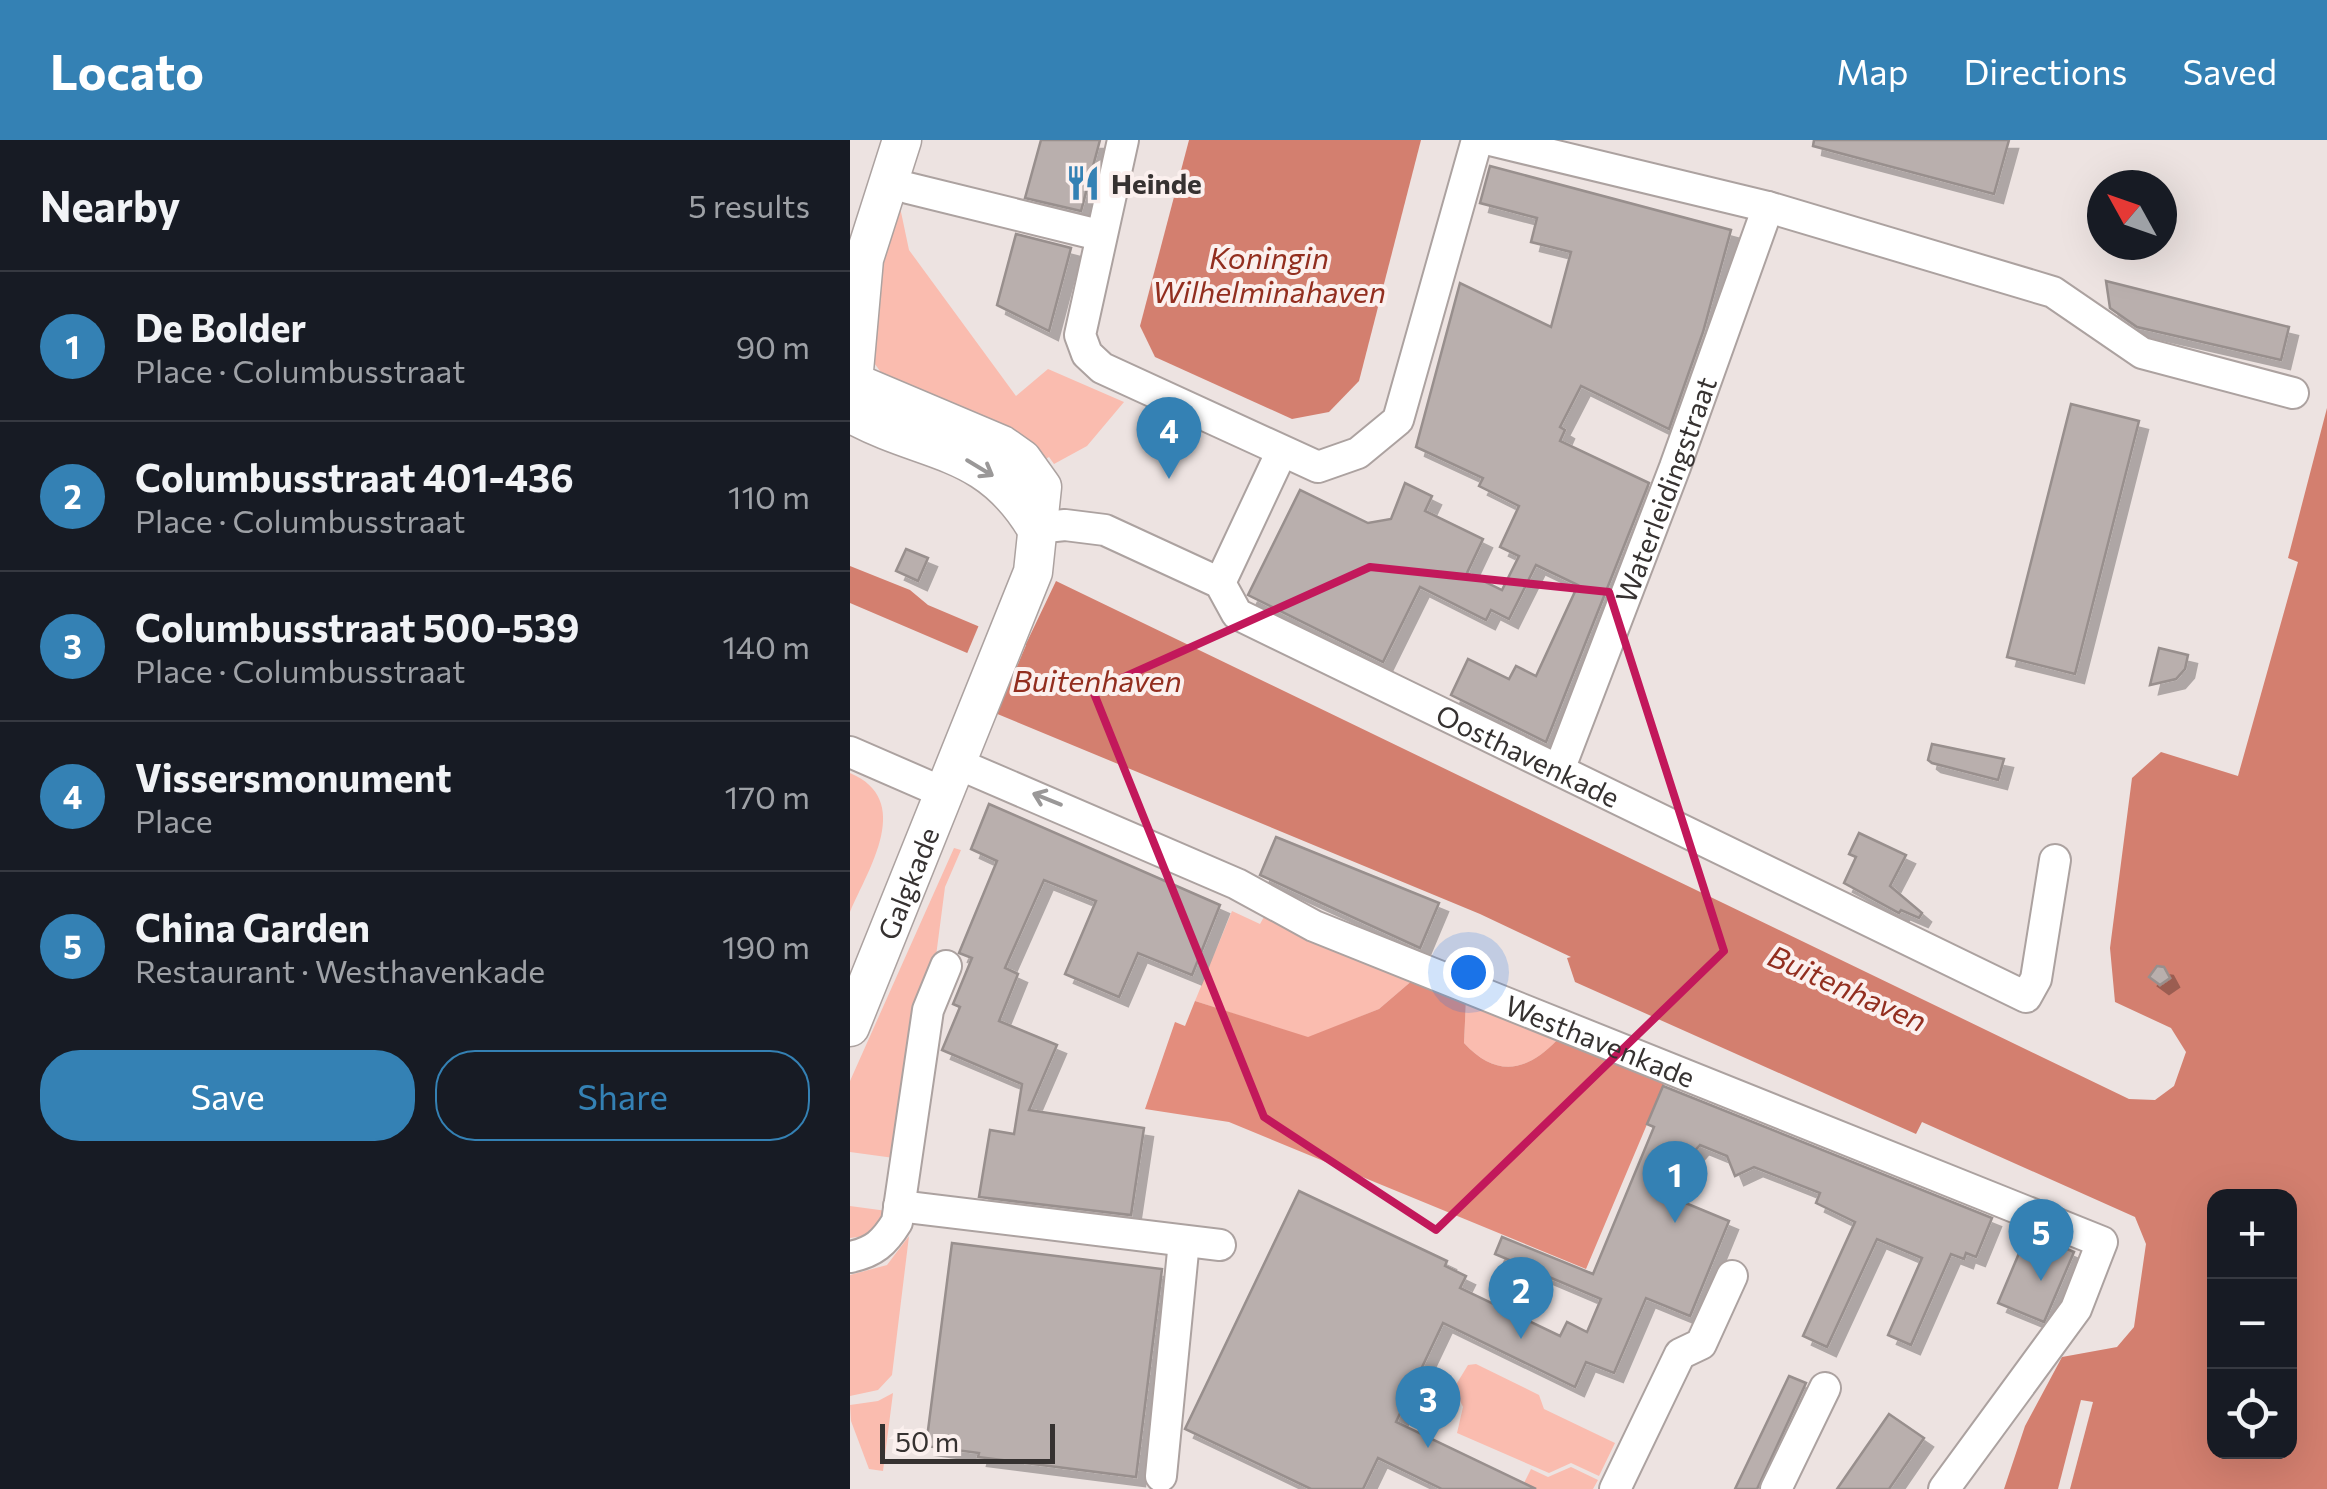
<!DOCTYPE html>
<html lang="en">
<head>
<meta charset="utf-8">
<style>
  :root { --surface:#171b24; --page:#242831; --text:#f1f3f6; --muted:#9ea1a6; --line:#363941; --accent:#3481b4 }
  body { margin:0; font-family:Commissioner,sans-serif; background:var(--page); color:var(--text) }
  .controls { position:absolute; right:30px; bottom:30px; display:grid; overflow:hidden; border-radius:20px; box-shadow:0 10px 40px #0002 }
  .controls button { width:90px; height:90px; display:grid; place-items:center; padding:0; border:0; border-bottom:2px solid var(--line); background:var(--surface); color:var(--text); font:50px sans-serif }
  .compass { position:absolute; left:1237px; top:30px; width:90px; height:90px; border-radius:50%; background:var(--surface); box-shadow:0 10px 40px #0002; rotate:310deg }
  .scale { position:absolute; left:30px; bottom:25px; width:175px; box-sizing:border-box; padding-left:10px; border:5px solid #363231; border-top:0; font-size:28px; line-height:35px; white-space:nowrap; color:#363231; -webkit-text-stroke:8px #fbf0ee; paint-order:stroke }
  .you { position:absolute; left:618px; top:832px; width:35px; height:35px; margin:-25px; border:8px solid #fff; border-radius:50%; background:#1a73e8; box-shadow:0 0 0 15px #1a73e833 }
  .badge { display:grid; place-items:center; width:65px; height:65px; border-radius:50%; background:var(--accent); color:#fff; font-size:32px; font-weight:700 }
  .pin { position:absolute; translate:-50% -82px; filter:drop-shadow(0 2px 5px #0008) }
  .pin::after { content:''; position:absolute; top:52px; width:35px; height:30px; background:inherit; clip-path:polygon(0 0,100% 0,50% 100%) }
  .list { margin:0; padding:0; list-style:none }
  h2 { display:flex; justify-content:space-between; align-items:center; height:130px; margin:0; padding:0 40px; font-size:42px }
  h2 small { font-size:32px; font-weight:400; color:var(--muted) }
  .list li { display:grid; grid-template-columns:65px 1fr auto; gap:30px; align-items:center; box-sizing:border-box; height:150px; padding:0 40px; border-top:2px solid var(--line) }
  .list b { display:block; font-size:38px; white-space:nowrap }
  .list p { margin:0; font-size:32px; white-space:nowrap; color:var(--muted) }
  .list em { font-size:32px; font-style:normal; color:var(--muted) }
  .actions { display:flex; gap:20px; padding:30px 40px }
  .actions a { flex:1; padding:22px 0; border:2px solid var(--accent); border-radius:40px; text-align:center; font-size:35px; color:var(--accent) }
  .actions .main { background:var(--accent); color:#fff }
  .icon { flex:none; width:55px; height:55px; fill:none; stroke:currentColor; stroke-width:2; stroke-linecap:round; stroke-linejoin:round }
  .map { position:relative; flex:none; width:1477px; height:1349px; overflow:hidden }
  header { display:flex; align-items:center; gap:60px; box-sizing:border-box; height:140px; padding:0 50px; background:var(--accent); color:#fff }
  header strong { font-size:48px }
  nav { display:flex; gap:55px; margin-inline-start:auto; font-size:35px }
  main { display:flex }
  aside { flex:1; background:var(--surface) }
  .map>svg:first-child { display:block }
</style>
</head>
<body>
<header>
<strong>Locato</strong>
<nav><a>Map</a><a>Directions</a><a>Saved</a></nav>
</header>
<main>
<aside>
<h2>Nearby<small>5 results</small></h2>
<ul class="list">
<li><span class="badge">1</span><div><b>De Bolder</b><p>Place · Columbusstraat</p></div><em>90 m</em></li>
<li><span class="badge">2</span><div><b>Columbusstraat 401-436</b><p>Place · Columbusstraat</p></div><em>110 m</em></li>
<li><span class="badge">3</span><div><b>Columbusstraat 500-539</b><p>Place · Columbusstraat</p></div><em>140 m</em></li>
<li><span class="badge">4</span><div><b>Vissersmonument</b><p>Place</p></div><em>170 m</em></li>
<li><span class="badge">5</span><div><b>China Garden</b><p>Restaurant · Westhavenkade</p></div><em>190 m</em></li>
</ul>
<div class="actions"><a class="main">Save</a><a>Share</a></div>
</aside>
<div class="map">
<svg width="1477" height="1349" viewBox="0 0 1477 1349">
  <defs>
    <filter id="shadow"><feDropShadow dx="9" dy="9" stdDeviation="0" flood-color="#0004"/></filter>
  </defs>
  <rect width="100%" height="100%" fill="#ede3e1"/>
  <!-- green -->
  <g fill="#fabcaf">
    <polygon points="47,53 59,110 166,256 198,229 274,262 237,306 204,324 199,317 189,323 38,242 19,216 28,104"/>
    <path d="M0,633C64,660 19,728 0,772Z"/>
    <polygon points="104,708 111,710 95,747 86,816 62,874 44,1018 0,1012 0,941"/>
    <polygon points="382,771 410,784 415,775 564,839 529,869 458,898 345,861"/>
    <path d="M616,860L707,900C677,932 646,938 614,903Z"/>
    <polygon points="0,1066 37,1071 35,1082 16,1096 0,1098"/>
    <polygon points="59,1096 42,1235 28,1250 0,1256 0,1135 37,1125"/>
    <polygon points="626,1224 689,1255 694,1269 765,1303 749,1336 721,1323 699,1333 607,1293 613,1267 604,1248 618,1225"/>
    <polygon points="43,1253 33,1331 19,1329 1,1281 0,1265 28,1261"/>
    <polygon points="721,1327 748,1340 743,1349 686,1349 674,1343 681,1329 698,1337"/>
  </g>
  <!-- forest -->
  <path fill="#e38d7d" d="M564,839L616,860L614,903C646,938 677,932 707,900L814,944L736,1129L379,982L295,969L325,882L335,886L345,861L458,897L529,869Z"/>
  <!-- water -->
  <g fill="#d37f6f" fill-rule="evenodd">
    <polygon points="339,0 571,0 509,241 479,272 442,279 305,217 290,186"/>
    <path d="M1477,268V1349H1154L1175,1286L1212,1217L1267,1207L1284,1187L1296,1104L1285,1077L1072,982L1066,994L725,842L717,818L721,817L630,774L145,573L164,533L0,463V426L60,450L78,465L175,506L206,441L1279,959L1305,960L1324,946L1336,912L1321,888L1265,862L1260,808L1282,638L1311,612L1388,636L1448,422L1438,418ZM1364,1056H1440V1312H1364Z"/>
  </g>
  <!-- pier -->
  <g fill="#ede3e1">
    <polygon points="129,485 176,505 163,536 116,516"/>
    <polygon points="1231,1260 1243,1262 1220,1349 1208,1349"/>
  </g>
  <!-- building -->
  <g fill="#b9afad" stroke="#988f8d" stroke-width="2.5" filter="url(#shadow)">
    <polygon points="191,0 250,0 231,71 175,58"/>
    <polygon points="964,0 1159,0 1144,54 963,6"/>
    <polygon points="640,26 881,90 853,192 819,289 731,246 710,287 715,290 710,301 799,343 696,602 601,555 618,519 659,539 666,526 686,536 728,445 686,425 659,479 641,470 636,480 570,447 533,522 398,455 450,350 518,383 541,379 555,343 582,356 575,371 633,399 617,433 652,450 669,416 650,407 669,366 629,346 633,338 566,307 610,143 701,187 721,112 681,102 687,78 630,63"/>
    <polygon points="166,94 221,108 199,191 147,165"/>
    <polygon points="1256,141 1439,187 1431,220 1287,187 1260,168"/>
    <polygon points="1221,264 1289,281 1225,534 1157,517"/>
    <polygon points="56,409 78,418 68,441 46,431"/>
    <polygon points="1309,508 1338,515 1335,529 1326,539 1300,545"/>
    <polygon points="1082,604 1154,619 1148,640 1082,623 1078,620"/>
    <polygon points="139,664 370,765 342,835 288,813 269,857 215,834 246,761 194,740 155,828 168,834 149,881 207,905 179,970 294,988 281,1075 129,1057 140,990 164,994 172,944 92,910 110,867 103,864 122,818 109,813 147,721 121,709"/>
    <polygon points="1009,693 1056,715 1040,746 1072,773 1069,778 1051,770 1049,773 994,743 1006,717 999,714"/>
    <polygon points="426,697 589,763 570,808 410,735"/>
    <polygon points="1307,826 1314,827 1320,838 1310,845 1299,837"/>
    <polygon points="813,946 1142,1078 1126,1117 1116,1113 1114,1119 1101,1114 1061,1205 1038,1195 1072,1118 1027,1099 977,1207 953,1196 1005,1082 966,1063 970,1053 904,1027 885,1036 877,1016 850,1005 836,1021 821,1057 879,1081 840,1176 796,1158 764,1233 736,1222 725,1247 593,1183 546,1282 686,1349 592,1349 528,1318 513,1349 461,1349 335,1289 449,1051 597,1121 595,1126 616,1136 610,1148 710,1196 717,1182 737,1192 751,1159 645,1114 652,1097 743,1134 804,987 797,984"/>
    <polygon points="1178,1092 1224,1112 1194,1182 1148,1163"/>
    <polygon points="102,1103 312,1129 286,1337 128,1317 129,1313 76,1306"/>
    <polygon points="939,1236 956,1243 907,1349 885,1349"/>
    <polygon points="1039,1274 1074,1298 1039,1349 987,1349"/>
  </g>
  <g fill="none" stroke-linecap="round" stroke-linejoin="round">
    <defs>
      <g id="minor">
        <polyline points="273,0 230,195 237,214 252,228 468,327 508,313 548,280 627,0"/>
        <polyline points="640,0 918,67 1203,152 1292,213 1443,253"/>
        <polyline points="58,48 249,95"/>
        <path id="s1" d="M186,388L215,385L255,390L370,443L387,474L1176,857L1186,839L1205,720"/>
        <polyline points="370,443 431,313"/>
        <polyline points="0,612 92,652"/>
        <path id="s2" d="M106,623L387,744L464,786L1252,1102L1226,1169L1094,1349"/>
        <path id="s3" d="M709,630L825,327L918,67"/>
        <polyline points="49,1066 370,1105"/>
        <path d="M0,1117C24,1112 34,1103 47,1082L78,870L96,826"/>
        <polyline points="311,1336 334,1101"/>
        <polyline points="765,1349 830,1214 851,1204 882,1136"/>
        <polyline points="926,1349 975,1248"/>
      </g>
      <g id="major">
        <path d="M0,273C75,315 136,304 186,388"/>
        <path id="s4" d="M0,887L183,432L192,347L172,319L152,305L3,242L14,119L52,0"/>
      </g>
    </defs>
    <!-- minor casing -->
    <use href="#minor" stroke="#aca2a0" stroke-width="34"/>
    <!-- major casing -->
    <use href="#major" stroke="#aca2a0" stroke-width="41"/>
    <!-- minor -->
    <use href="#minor" stroke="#fff" stroke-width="30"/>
    <!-- major -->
    <use href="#major" stroke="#fff" stroke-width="38"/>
  </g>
  <!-- one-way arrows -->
  <defs><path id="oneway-shaft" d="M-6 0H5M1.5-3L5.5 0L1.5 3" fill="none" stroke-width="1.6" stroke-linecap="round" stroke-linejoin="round" transform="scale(2.5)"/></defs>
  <g stroke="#9a9898">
    <use href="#oneway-shaft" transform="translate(130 328) rotate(31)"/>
    <use href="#oneway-shaft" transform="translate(197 659) rotate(-158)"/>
  </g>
  <!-- marked area -->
  <path fill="none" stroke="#c2185b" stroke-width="8" stroke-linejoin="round" d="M520,427L759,452L874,811L586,1090L414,977L243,551Z"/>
  <!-- icons -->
  <defs>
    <symbol id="restaurant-bare" viewBox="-9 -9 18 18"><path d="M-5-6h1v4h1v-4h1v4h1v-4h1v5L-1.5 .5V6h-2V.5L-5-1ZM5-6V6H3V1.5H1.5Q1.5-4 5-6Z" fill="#3481b4" stroke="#fbf0ee" stroke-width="2.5" paint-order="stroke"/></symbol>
  </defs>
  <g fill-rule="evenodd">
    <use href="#restaurant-bare" x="208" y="18" width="50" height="50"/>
  </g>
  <g text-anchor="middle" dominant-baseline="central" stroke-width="8" stroke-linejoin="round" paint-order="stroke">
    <!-- poi labels -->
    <g font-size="28" font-weight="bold" fill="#363231" stroke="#fbf0ee" text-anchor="start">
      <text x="261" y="43">Heinde</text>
    </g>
    <!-- street labels -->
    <g font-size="28" fill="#363231" stroke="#fbf0ee">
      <text stroke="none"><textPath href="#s3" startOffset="300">Waterleidingstraat</textPath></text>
      <text stroke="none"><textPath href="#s1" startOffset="555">Oosthavenkade</textPath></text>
      <text stroke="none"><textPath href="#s4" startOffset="155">Galgkade</textPath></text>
      <text stroke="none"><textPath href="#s2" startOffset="702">Westhavenkade</textPath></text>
    </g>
    <!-- water labels -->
    <g font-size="30" font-style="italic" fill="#922e1f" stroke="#fbf0ee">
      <text x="419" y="116">Koningin<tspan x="419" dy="34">Wilhelminahaven</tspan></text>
      <text x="247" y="539">Buitenhaven</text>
      <text transform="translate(998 847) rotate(24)">Buitenhaven</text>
    </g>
  </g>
</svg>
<div class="controls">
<button>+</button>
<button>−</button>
<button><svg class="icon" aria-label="locate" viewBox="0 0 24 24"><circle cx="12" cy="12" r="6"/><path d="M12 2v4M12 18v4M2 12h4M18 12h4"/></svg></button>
</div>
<svg class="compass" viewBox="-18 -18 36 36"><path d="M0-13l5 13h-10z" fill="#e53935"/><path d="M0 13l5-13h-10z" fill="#9ea1a6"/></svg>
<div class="scale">50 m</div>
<div class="you"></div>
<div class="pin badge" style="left:825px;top:1083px">1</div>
<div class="pin badge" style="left:671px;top:1199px">2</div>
<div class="pin badge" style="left:578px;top:1308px">3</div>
<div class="pin badge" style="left:319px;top:339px">4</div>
<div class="pin badge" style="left:1191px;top:1141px">5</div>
</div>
</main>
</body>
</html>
